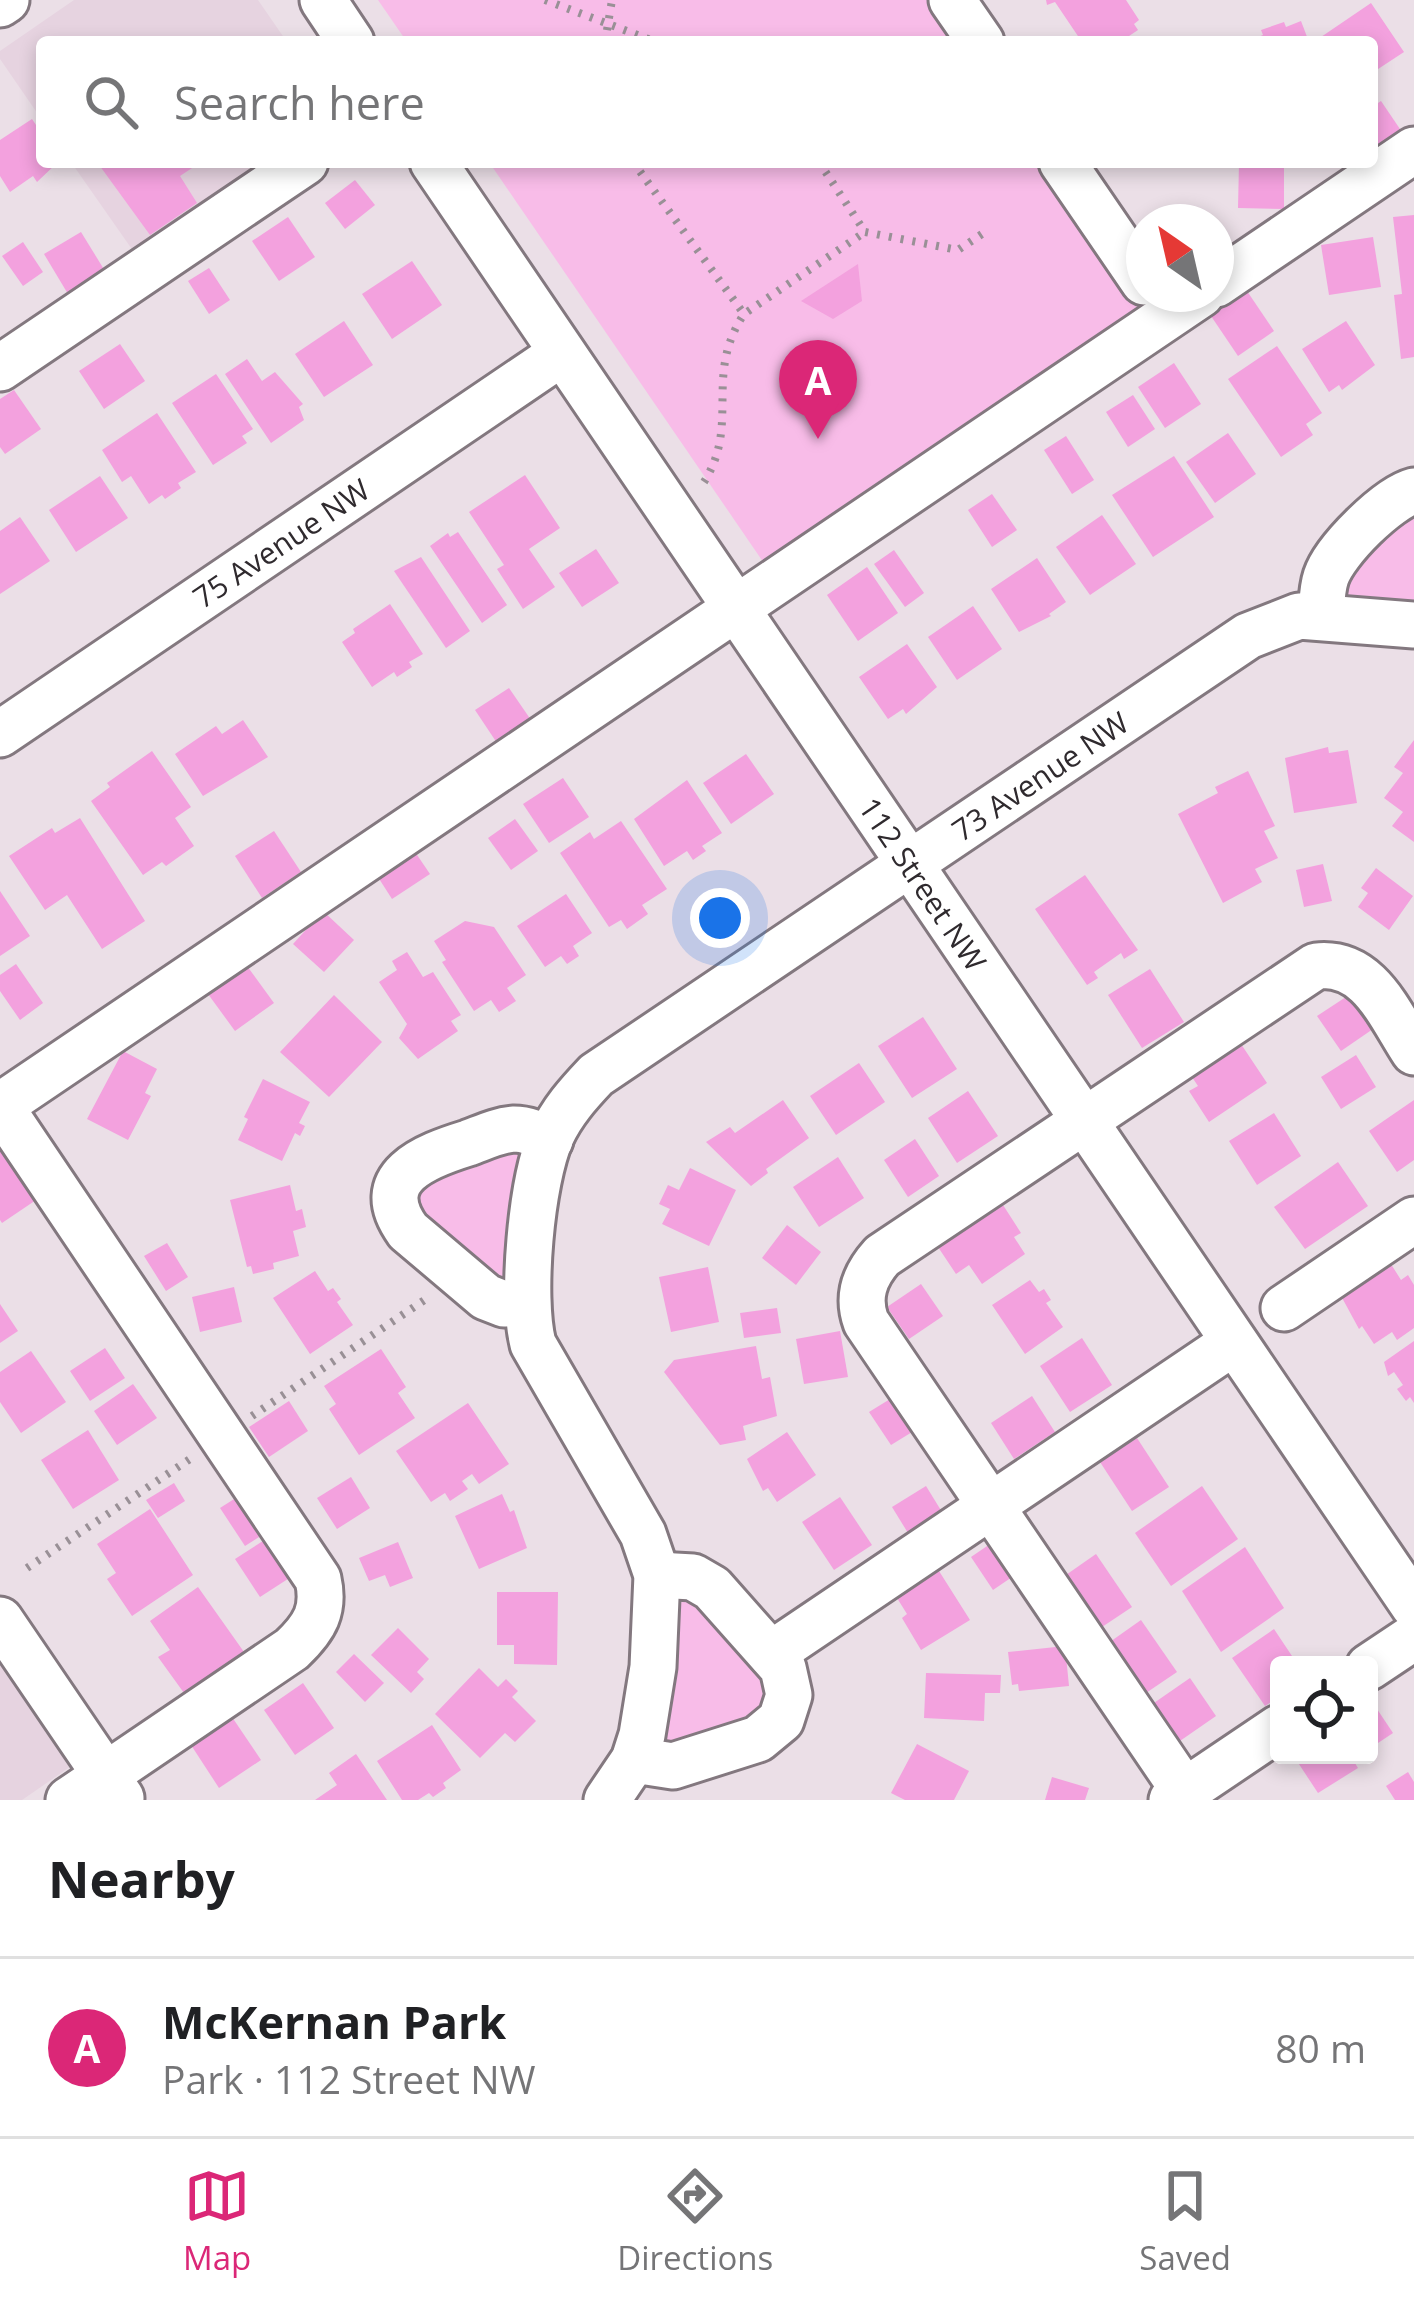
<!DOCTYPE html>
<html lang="en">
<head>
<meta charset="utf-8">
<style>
  :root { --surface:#fff; --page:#f6f6f6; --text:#202124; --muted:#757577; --line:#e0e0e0; --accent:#db2777 }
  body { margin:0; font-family:"Open Sans",sans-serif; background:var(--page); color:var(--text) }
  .controls { position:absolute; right:36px; bottom:36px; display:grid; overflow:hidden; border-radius:12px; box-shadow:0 6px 18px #0003 }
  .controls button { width:108px; height:108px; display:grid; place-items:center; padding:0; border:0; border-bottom:3px solid var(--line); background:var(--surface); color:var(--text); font:60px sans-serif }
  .compass { position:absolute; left:1126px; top:204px; width:108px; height:108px; border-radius:50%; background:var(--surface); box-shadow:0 6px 18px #0003; rotate:326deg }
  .you { position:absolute; left:720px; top:918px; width:42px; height:42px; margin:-30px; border:9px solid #fff; border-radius:50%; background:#1a73e8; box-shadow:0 0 0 18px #1a73e833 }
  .badge { display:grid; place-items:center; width:78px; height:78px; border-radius:50%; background:var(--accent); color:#fff; font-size:39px; font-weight:700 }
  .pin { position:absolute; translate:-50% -99px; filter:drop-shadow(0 3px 6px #0008) }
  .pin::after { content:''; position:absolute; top:63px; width:42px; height:36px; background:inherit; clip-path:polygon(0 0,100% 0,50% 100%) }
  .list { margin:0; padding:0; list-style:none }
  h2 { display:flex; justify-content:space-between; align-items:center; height:156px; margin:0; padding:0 48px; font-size:51px }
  h2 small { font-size:39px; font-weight:400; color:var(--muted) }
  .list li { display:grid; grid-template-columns:78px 1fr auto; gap:36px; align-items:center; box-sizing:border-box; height:180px; padding:0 48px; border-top:3px solid var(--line) }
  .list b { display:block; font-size:45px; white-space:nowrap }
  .list p { margin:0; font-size:39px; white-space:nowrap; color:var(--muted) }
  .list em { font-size:39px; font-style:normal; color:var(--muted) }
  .icon { flex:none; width:66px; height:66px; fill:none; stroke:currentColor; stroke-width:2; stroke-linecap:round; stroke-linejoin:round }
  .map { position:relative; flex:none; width:1414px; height:1800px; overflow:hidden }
  .search { position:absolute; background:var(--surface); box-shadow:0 6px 18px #0003; left:36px; right:36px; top:36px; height:132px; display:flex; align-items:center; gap:30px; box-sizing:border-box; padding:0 42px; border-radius:12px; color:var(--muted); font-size:45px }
  .sheet { height:336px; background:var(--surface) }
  nav { display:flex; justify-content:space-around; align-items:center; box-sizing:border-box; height:168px; border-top:3px solid var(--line); background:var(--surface); font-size:33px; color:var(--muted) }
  nav a { display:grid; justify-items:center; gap:6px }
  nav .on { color:var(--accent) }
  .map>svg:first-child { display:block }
</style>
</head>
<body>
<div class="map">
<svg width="1414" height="1800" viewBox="0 0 1414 1800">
  <rect width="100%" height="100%" fill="#ebdfe7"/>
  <!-- built -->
  <g fill="#e6d3e0">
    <polygon points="74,0 258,0 287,42 42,42 42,120 0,59 0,51"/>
    <polygon points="71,162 274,162 136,255"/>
    <polygon points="0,1659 74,1764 22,1800 0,1800"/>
  </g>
  <!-- green -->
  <g fill="#f8bce8">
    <polygon points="378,0 932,0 961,42 407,42"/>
    <polygon points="489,162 1044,162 1145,310 768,569"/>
    <path d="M1414,512V605L1350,600L1344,591C1352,562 1388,527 1414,512Z"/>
    <polygon points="509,1151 525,1152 511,1280 502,1282 424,1218 417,1205 424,1182"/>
    <polygon points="684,1599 696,1605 762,1680 764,1701 757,1714 663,1746 676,1668 677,1609"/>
  </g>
  <!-- building -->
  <g fill="#f3a1de">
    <polygon points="1046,0 1126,0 1139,20 1134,24 1138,30 1120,42 1082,42 1055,2 1047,5"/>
    <polygon points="1371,3 1404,52 1372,73 1372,42 1325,42 1321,37"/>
    <polygon points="1301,21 1309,42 1246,42 1263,35 1261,30 1284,22 1286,27"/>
    <polygon points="1381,101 1402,132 1372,152 1372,107"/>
    <polygon points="32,119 42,134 42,162 58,162 37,182 33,176 10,192 0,176 0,140"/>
    <polygon points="97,162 201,162 180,176 197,203 150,235"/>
    <polygon points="1239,163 1284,163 1284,209 1238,208"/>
    <polygon points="355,180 375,205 345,229 325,203"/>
    <polygon points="1414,215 1414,357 1401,359 1394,295 1402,294 1393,217"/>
    <polygon points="288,217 315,257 279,281 252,241"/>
    <polygon points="81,232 105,271 68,294 44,254"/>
    <polygon points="1373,237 1381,287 1329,295 1321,245"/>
    <polygon points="23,242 43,272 23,286 2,256"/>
    <polygon points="412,261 442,305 392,339 362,294"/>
    <polygon points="858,264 862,301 833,319 801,301"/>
    <polygon points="209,268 230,300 209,314 188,281"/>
    <polygon points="1247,291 1274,331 1238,356 1211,316"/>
    <polygon points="344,321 373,365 324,397 295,354"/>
    <polygon points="1346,321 1375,365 1342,390 1339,385 1329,392 1302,349"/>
    <polygon points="120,344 145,381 104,409 79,371"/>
    <polygon points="1277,346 1322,413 1306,424 1313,435 1281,457 1228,379"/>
    <polygon points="247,359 262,381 275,372 303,404 299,407 304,420 271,443 225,374"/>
    <polygon points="1174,363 1201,404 1165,428 1138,387"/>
    <polygon points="216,374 253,429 242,436 247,443 213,465 172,403"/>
    <polygon points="14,390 41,429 5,454 0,447 0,399"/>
    <polygon points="1133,395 1155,429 1128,447 1106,412"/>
    <polygon points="157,413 196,472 178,483 181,488 165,499 162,495 149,504 131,476 122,482 102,450"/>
    <polygon points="1228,433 1256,474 1215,503 1186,462"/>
    <polygon points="1066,436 1094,480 1072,494 1044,450"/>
    <polygon points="1174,456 1214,517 1153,557 1112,495"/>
    <polygon points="525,475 560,528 529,549 555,587 523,609 497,569 504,565 469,512"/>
    <polygon points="100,476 128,518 76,552 49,510"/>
    <polygon points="992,494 1017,530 992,547 968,510"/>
    <polygon points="1102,515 1136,564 1090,595 1056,547"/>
    <polygon points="20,517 50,561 0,594 0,531"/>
    <polygon points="458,532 507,605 482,623 430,546 448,533 450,537"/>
    <polygon points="596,549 619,583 582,607 559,573"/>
    <polygon points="894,550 924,593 905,607 874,564"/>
    <polygon points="421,557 470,631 446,648 394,571"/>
    <polygon points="1037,558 1066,602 1049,614 1051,616 1019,632 991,589"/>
    <polygon points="867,567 898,613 858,641 827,595"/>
    <polygon points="390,604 423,654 409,662 412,667 397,677 394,672 372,687 342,642 355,633 353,629"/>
    <polygon points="973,606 1002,649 957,680 928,637"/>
    <polygon points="907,644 937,687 906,714 903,709 888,719 859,677"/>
    <polygon points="509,688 531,720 497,743 475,710"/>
    <polygon points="243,720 268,757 203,796 175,754 216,726 222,734"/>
    <polygon points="1414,740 1414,842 1392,826 1403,812 1384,798 1403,773 1394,767"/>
    <polygon points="1328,747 1329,753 1348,750 1357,803 1294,813 1285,758"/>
    <polygon points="152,751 191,807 175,818 194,846 166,866 162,862 143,875 91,801 110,787 107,783"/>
    <polygon points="746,754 774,794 731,824 703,783"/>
    <polygon points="1248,771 1275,826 1264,831 1278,858 1255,869 1262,882 1223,903 1178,814 1218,793 1215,787"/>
    <polygon points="563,778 589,817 549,843 523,804"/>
    <polygon points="687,780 722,833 702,846 706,851 693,860 687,851 664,866 634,819"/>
    <polygon points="80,818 145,921 102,949 67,895 45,910 9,856 52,828 55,833"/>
    <polygon points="515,819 538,851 511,870 488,838"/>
    <polygon points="621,821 667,889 642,905 648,914 627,929 621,920 609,927 560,853 590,832 594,839"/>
    <polygon points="274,831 301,872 262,898 235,856"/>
    <polygon points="413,849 430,874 392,899 376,874"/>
    <polygon points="1323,864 1332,901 1304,907 1296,870"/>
    <polygon points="1376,868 1413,896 1389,930 1358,907 1368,893 1361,888"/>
    <polygon points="1085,875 1138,950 1124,959 1121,953 1094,972 1098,978 1087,985 1035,909"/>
    <polygon points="0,891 30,936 0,956"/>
    <polygon points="566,894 592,933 573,946 579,956 567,964 561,956 545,967 517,926"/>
    <polygon points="323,911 354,940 324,972 293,944"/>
    <polygon points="465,921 494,927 526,975 507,988 516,1001 499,1012 491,1000 474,1011 442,962 446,960 434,941"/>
    <polygon points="407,952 423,977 433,972 461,1015 451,1021 458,1031 418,1059 399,1038 407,1024 379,982 397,970 392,961"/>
    <polygon points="16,964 43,1003 20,1020 0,991 0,975"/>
    <polygon points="247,966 274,1003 235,1031 208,994"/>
    <polygon points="1150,969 1184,1022 1142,1048 1108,995"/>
    <polygon points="334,995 382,1042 329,1097 280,1052"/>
    <polygon points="1349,995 1373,1029 1341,1051 1317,1016"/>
    <polygon points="923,1017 957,1069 912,1098 878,1046"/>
    <polygon points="1239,1041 1267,1083 1209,1122 1189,1091 1198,1086 1190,1074"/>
    <polygon points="123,1051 157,1069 145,1093 151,1096 128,1140 87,1119"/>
    <polygon points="1356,1055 1376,1087 1341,1109 1321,1077"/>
    <polygon points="859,1063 885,1102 836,1135 810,1096"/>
    <polygon points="263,1079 310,1102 299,1123 305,1126 300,1136 295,1133 282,1161 238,1140 248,1119 244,1117"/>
    <polygon points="968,1091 998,1136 957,1163 928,1118"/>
    <polygon points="783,1100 809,1138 766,1169 768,1173 751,1186 706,1142 730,1127 735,1133"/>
    <polygon points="1414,1100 1414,1160 1397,1172 1369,1131"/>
    <polygon points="1274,1113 1301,1156 1257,1185 1229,1141"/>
    <polygon points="915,1139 939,1176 908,1197 884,1160"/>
    <polygon points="0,1141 39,1198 2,1223 0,1220"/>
    <polygon points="838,1157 864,1198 819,1227 793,1187"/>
    <polygon points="1338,1162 1368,1206 1305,1249 1274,1207"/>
    <polygon points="690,1168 736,1190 709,1246 662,1224 670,1209 659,1204 668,1185 679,1190"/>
    <polygon points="290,1185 296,1211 302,1209 306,1227 293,1231 299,1256 273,1263 274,1269 253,1274 251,1266 247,1267 230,1200"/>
    <polygon points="1003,1205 1021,1233 1014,1237 1025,1254 982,1284 969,1265 956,1274 938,1247"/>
    <polygon points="787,1225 821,1252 796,1285 762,1258"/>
    <polygon points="167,1243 188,1277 166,1291 144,1256"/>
    <polygon points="1389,1261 1401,1280 1408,1275 1414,1285 1414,1328 1397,1340 1392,1332 1374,1344 1362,1326 1359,1329 1340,1294"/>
    <polygon points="708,1267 719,1322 671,1332 659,1277"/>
    <polygon points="315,1271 328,1291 333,1288 341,1299 337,1302 353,1325 310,1354 273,1298"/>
    <polygon points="1030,1280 1039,1292 1044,1289 1051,1300 1046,1303 1063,1327 1025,1354 992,1305"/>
    <polygon points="921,1284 943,1316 909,1339 887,1307"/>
    <polygon points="234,1287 242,1322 200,1332 192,1297"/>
    <polygon points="0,1304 18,1331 0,1343"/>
    <polygon points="777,1308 781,1333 744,1338 740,1313"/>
    <polygon points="840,1331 848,1377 804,1384 796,1339"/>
    <polygon points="1082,1338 1112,1385 1070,1412 1040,1366"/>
    <polygon points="1414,1341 1414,1403 1410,1397 1406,1401 1397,1389 1403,1385 1394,1372 1388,1376 1384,1362"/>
    <polygon points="756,1346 762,1379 770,1377 777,1416 743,1426 746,1440 720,1445 664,1372 674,1360"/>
    <polygon points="105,1348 125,1378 90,1401 70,1371"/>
    <polygon points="381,1349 406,1387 398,1393 415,1418 359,1455 329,1409 336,1404 324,1386"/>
    <polygon points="31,1351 66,1402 21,1433 0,1402 0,1372"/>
    <polygon points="133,1384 157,1418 117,1445 94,1411"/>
    <polygon points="895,1396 917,1429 891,1445 869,1412"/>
    <polygon points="1032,1396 1055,1432 1014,1459 991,1423"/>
    <polygon points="289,1401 308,1431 269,1457 249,1427"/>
    <polygon points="468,1403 509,1464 479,1484 472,1474 462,1481 468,1489 450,1501 445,1493 431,1502 396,1451"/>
    <polygon points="88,1430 119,1480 73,1509 41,1460"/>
    <polygon points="787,1432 816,1475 777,1502 768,1488 763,1491 747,1459"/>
    <polygon points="1137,1438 1169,1487 1132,1511 1100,1462"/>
    <polygon points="351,1477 370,1508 337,1529 317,1498"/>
    <polygon points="174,1483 185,1501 158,1518 146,1500"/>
    <polygon points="926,1486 942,1512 908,1533 892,1507"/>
    <polygon points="1202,1486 1238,1539 1171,1586 1135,1533"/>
    <polygon points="242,1494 267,1532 245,1546 220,1508"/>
    <polygon points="502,1494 510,1512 514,1510 527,1548 479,1569 455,1516"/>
    <polygon points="840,1497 872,1545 834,1570 802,1522"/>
    <polygon points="150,1509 193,1575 132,1616 107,1579 116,1573 97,1544"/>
    <polygon points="269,1537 294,1575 260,1597 235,1559"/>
    <polygon points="398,1542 413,1578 390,1587 385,1575 369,1581 359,1558"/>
    <polygon points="993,1542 1015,1575 993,1590 971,1557"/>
    <polygon points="1245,1547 1284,1608 1221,1652 1182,1591"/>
    <polygon points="1096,1554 1132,1607 1099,1629 1063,1577"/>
    <polygon points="939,1571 970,1620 921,1650 902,1618 907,1614 897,1598"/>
    <polygon points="198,1587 244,1652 184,1693 158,1657 170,1650 150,1621"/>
    <polygon points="497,1592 558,1592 557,1665 514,1664 514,1645 497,1645"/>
    <polygon points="1141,1620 1177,1672 1143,1695 1107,1644"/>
    <polygon points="398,1628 429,1659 417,1672 424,1679 411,1693 371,1655"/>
    <polygon points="1274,1629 1298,1665 1279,1665 1279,1697 1265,1706 1232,1658"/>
    <polygon points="1065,1646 1069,1686 1019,1691 1018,1684 1012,1685 1008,1652"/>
    <polygon points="354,1654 384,1683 365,1702 336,1672"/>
    <polygon points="479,1668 498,1687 506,1679 518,1691 512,1697 536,1721 515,1742 505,1733 480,1758 435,1714"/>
    <polygon points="926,1673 1001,1675 1000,1693 985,1693 984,1721 924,1718"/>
    <polygon points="1190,1678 1216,1716 1177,1743 1151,1705"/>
    <polygon points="303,1683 334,1728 295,1755 264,1710"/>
    <polygon points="1369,1697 1393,1733 1369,1749"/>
    <polygon points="232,1717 261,1760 219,1788 191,1745"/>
    <polygon points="432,1725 461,1770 443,1783 446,1788 433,1797 429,1793 418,1800 402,1800 377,1761"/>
    <polygon points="917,1744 969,1771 954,1800 905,1800 891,1793"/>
    <polygon points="356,1754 387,1800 315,1800 337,1785 329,1773"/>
    <polygon points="1293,1755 1350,1755 1358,1768 1318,1793"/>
    <polygon points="1408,1772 1414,1782 1414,1800 1395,1800 1386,1786"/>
    <polygon points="1052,1777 1089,1788 1085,1800 1045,1800"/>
  </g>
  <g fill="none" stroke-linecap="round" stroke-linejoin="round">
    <defs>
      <g id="minor">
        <polyline points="323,0 351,42"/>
        <polyline points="952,0 981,42"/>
        <polyline points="0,4 6,0"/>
        <polyline points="433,162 1414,1606"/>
        <polyline points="1062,162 1144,282"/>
        <polyline points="1216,284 1414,150"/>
        <polyline points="0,368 305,162"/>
        <path d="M1321,615C1322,602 1322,589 1326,577C1335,550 1388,498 1414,491"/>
        <polyline points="0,734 562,353"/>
        <path d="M526,1302L504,1304L486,1297L408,1231C369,1177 426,1156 468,1143C482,1138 498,1130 514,1129C527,1129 538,1134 550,1140"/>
        <polyline points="1284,1308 1414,1220"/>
        <polyline points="0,1620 121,1798"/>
        <polyline points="771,1654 1234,1342"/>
        <polyline points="1369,1667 1414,1637"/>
        <polyline points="634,1760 673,1766 758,1739 781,1720 789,1695 783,1668 712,1588 693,1577 657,1575"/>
        <path d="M1185,1792L866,1322C857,1297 864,1276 882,1256L1316,966C1369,960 1389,1014 1414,1052"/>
        <path d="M69,1800L292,1649C315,1627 325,1610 318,1579L0,1106L1201,294"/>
        <path d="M607,1800L634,1760L642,1735L653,1667L657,1575L643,1534L533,1344C521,1296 531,1182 551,1136C562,1112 578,1094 596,1075L1248,636L1299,616L1414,625"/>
        <polyline points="1172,1800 1279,1728"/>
      </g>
    </defs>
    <!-- minor casing -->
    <use href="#minor" stroke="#83787f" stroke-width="51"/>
    <!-- path -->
    <g stroke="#999096" stroke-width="8" stroke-dasharray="3 9" stroke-linecap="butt">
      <polyline points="545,0 656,42"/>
      <polyline points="605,42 612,0"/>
      <polyline points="633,162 744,314"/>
      <polyline points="819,162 865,232 958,250 985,232"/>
      <path d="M704,482C741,423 703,376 744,314L865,232"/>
      <polyline points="252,1416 429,1297"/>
      <polyline points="27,1568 190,1459"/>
    </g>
    <!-- minor -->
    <use href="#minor" stroke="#fff" stroke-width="45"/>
  </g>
  <g text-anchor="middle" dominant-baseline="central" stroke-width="10" stroke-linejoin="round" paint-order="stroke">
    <!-- street labels -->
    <g font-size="30" fill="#2f2a2e" stroke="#fff">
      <text transform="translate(281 543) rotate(-34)">75 Avenue NW</text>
      <text transform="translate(1040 776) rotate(-34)">73 Avenue NW</text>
      <text transform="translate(923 884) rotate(56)">112 Street NW</text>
    </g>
  </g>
</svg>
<div class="controls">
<button><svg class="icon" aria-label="locate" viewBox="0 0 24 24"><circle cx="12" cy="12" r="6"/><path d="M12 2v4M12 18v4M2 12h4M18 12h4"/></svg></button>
</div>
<svg class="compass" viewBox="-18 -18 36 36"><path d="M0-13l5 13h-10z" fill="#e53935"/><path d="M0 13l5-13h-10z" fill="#757577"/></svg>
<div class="you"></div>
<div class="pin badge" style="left:818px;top:439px">A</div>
<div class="search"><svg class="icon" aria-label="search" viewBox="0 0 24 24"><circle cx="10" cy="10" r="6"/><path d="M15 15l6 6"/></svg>Search here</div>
</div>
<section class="sheet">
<h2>Nearby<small></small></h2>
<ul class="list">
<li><span class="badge">A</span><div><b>McKernan Park</b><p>Park · 112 Street NW</p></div><em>80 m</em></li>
</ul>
</section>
<nav>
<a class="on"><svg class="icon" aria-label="map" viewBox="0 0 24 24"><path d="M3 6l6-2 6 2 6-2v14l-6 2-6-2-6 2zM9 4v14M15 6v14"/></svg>Map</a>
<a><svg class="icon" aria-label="directions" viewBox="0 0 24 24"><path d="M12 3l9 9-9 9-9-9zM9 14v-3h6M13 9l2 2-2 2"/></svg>Directions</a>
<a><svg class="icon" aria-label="saved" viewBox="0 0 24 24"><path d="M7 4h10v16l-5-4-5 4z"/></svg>Saved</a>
</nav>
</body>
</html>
